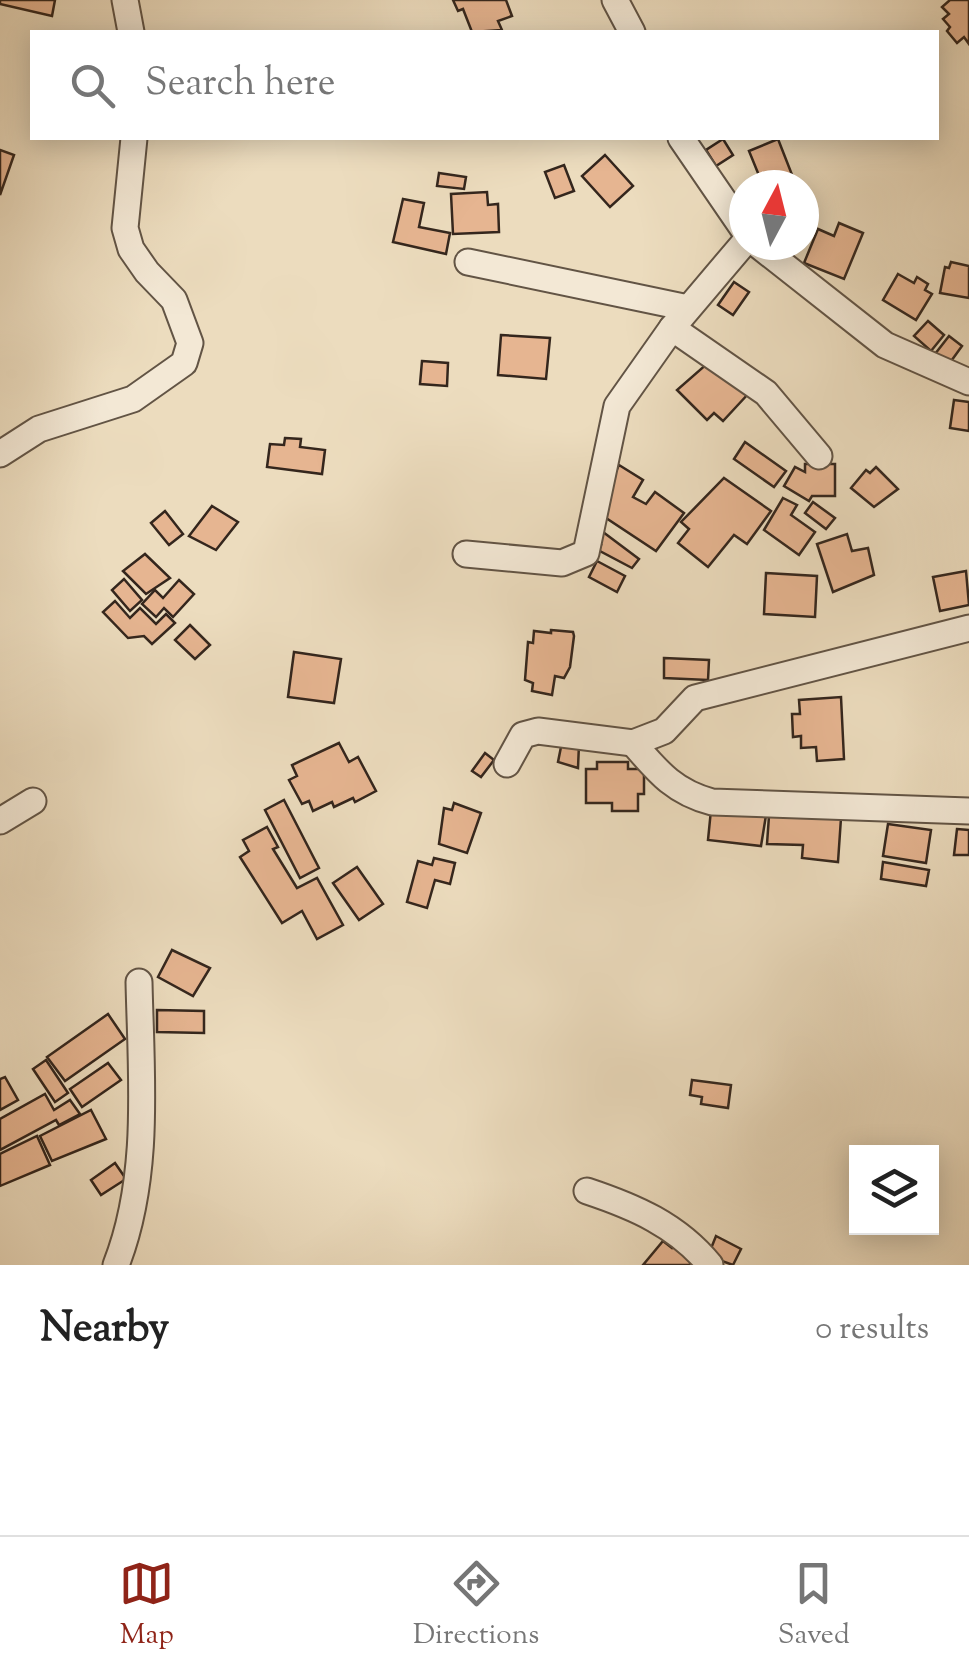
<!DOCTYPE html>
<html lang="en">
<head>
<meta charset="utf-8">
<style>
  :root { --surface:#fff; --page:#f6f6f6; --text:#222; --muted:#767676; --line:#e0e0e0; --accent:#8f2418 }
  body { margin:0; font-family:"Sorts Mill Goudy",serif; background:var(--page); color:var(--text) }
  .controls { position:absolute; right:30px; bottom:30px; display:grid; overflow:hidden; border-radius:0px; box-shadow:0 5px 25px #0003 }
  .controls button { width:90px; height:90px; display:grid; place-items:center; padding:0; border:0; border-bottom:2px solid var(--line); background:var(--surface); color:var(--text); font:50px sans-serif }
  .compass { position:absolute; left:729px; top:170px; width:90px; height:90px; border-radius:50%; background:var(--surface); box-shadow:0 5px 25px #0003; rotate:7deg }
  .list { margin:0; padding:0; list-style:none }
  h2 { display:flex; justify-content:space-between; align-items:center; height:130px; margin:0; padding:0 40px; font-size:42px }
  h2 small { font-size:32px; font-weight:400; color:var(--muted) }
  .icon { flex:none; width:55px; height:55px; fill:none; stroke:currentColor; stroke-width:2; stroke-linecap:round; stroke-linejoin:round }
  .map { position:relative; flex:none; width:969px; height:1265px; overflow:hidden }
  .search { position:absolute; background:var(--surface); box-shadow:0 5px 25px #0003; left:30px; right:30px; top:30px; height:110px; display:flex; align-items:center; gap:25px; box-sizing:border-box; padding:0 35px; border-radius:0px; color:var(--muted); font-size:38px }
  .sheet { height:270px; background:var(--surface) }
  nav { display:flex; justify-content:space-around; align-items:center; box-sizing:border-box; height:140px; border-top:2px solid var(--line); background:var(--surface); font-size:28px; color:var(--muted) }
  nav a { display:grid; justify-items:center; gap:5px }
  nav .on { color:var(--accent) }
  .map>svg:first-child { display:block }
</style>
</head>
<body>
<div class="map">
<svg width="969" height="1265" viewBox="0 0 969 1265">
  <rect width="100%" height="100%" fill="#ecdcbe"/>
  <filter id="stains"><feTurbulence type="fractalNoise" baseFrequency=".002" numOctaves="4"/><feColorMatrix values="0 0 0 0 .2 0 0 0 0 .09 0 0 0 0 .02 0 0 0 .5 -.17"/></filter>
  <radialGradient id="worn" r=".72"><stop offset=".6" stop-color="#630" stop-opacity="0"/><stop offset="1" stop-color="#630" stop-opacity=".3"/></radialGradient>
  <!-- building -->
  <g fill="#e6b591" stroke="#34261d" stroke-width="2.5">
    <polygon points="0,0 55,0 52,16 0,4"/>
    <polygon points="453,0 506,0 512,16 498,21 502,30 472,32 463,9 458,11"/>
    <polygon points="950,0 969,0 969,44 964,37 957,43 947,31 950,27 943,19 949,14 942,7"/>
    <polygon points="723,139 733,155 716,166 706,150"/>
    <polygon points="778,139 796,185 756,185 754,181 760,178 749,151"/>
    <polygon points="0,150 14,155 0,195"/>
    <polygon points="605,155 633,186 610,207 582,176"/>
    <polygon points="564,165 574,191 555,198 545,172"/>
    <polygon points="439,173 466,177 464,189 437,186"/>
    <polygon points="487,192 488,205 498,204 499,232 453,234 451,194"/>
    <polygon points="403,199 424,203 419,227 450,233 446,254 393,242"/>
    <polygon points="839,223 863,233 844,279 804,263 818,229 834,236"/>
    <polygon points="951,262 969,266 969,298 940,293 945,267 949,268"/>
    <polygon points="898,274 914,283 917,277 928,284 925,290 932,294 916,320 883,300"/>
    <polygon points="734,282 749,292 733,315 718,305"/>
    <polygon points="928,321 944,335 931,351 914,336"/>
    <polygon points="501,335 550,338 546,379 498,375"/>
    <polygon points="949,336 962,346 949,364 935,354"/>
    <polygon points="422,361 448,363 447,386 420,384"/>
    <polygon points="709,362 749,393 723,421 714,413 707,420 677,390"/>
    <polygon points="954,400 969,402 969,431 950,428"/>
    <polygon points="285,438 301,439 300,447 325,450 322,474 267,467 270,444 284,445"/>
    <polygon points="745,442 786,471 774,487 734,459"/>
    <polygon points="805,464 835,464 835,496 812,496 809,501 784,486 795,467 805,472"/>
    <polygon points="619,465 643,480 633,497 646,504 655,492 684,513 656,551 597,512"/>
    <polygon points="876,467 898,489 874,507 851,488 866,470 870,473"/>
    <polygon points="724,478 771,511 747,544 734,535 708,567 678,543 689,529 681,522"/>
    <polygon points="783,498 797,505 791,515 815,532 799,555 764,530"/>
    <polygon points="813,502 835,518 826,529 805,513"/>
    <polygon points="212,506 238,522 216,550 189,536"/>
    <polygon points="165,511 183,534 169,545 151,523"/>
    <polygon points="603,532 639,559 632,568 598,550 601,545 596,542"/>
    <polygon points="847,534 852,551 868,548 874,575 833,592 817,544"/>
    <polygon points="145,554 170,578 146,594 123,571"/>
    <polygon points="597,561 625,576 617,592 589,577"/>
    <polygon points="966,571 969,605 940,611 933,577"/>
    <polygon points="766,573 817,576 815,617 764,614"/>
    <polygon points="124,579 142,600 130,611 112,590"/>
    <polygon points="179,580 194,594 173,617 164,608 156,617 142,604 155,590 163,598"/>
    <polygon points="115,601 130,618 140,608 156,624 166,614 175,623 152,644 144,636 128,638 103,612"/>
    <polygon points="190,625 210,645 195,659 175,640"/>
    <polygon points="551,630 573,632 574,636 570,667 564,678 555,676 552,695 532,691 533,683 525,680 528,642 533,643 534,631 551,633"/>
    <polygon points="294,652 341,659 334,703 288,697"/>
    <polygon points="664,658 709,660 708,680 664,678"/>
    <polygon points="841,697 844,759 817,761 816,747 801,748 801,736 793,737 792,714 800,714 799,700"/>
    <polygon points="562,742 579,744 578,768 558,762"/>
    <polygon points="339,743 349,762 358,757 376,791 355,802 353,798 334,807 332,802 313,811 309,801 302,804 289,780 297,776 292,765"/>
    <polygon points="485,753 494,760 481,777 472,771"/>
    <polygon points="597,762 628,762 628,769 644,769 644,794 638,794 638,811 612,811 612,803 586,803 586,769 597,769"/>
    <polygon points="284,800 319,868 300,878 265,810"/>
    <polygon points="454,803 481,813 467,853 439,844 444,808 452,810"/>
    <polygon points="767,809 761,846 708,840 711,810"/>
    <polygon points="769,816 841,818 838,862 802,858 803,845 767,844"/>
    <polygon points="888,824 931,830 926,863 883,856"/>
    <polygon points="267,827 278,847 273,849 297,888 317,878 343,925 317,939 302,911 282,923 240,857 249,851 243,840"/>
    <polygon points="957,829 969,830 969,855 954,855"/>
    <polygon points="434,858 455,863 450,884 435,880 427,908 407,902 418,861 432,865"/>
    <polygon points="883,862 929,870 926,886 881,879"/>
    <polygon points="357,867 383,904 359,920 333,883"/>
    <polygon points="172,950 210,968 193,996 158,977"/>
    <polygon points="157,1010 204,1011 204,1033 157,1032"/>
    <polygon points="108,1014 125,1039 65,1081 47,1057"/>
    <polygon points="46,1060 68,1093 55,1102 33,1069"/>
    <polygon points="108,1063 121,1080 82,1107 70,1089"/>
    <polygon points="5,1077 18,1100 0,1110 0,1079"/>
    <polygon points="692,1080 731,1085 728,1108 701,1104 702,1097 690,1095"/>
    <polygon points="45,1094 54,1110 70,1100 80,1114 59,1125 56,1120 0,1150 0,1119"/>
    <polygon points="91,1110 106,1139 52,1161 40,1136"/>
    <polygon points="37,1136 50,1165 0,1186 0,1154"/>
    <polygon points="115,1163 126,1179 101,1195 91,1180"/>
    <polygon points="716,1236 741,1249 733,1265 708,1256"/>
    <polygon points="679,1240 698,1255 689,1265 643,1265 663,1241 672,1248"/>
  </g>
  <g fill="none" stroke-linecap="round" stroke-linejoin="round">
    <defs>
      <g id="minor">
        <polyline points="125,0 131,32"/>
        <polyline points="615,0 632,32"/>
        <polyline points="681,138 744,230"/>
        <polyline points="758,245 885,345 969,382"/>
        <polyline points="468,262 688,308"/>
        <polyline points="672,328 766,393 819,456"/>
        <polyline points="0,454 39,429 133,399 184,363 190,343 174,300 147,272 131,249 125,228 134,138"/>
        <polyline points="466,554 562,563 586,553 617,406 672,328 744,243"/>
        <path d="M633,743C658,772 674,792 712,802L969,811"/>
        <polyline points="507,764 523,735 538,731 633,743 664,731 695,698 969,628"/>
        <polyline points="0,821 33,801"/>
        <path d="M587,1191C635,1207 677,1225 710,1265"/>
        <path d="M116,1265C151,1176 141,1075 139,982"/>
      </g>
    </defs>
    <!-- minor casing -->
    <use href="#minor" stroke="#625445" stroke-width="29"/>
    <!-- minor -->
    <use href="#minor" stroke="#f3e8d5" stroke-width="25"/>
  </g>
  <rect width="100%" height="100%" filter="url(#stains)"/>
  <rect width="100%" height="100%" fill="url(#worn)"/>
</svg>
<div class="controls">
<button><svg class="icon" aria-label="layers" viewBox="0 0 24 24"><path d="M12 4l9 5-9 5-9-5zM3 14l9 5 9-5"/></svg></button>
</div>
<svg class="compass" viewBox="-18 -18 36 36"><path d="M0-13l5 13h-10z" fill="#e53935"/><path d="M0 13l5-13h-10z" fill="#767676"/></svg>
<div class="search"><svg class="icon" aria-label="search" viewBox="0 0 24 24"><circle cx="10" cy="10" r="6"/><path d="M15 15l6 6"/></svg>Search here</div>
</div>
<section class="sheet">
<h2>Nearby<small>0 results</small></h2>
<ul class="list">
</ul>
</section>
<nav>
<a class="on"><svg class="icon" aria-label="map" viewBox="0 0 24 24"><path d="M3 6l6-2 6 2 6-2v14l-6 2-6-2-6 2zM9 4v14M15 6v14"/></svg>Map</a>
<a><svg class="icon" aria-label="directions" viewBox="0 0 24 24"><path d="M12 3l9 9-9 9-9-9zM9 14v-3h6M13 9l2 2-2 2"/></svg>Directions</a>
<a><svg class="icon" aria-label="saved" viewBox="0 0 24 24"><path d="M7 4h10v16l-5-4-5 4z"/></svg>Saved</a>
</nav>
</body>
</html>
